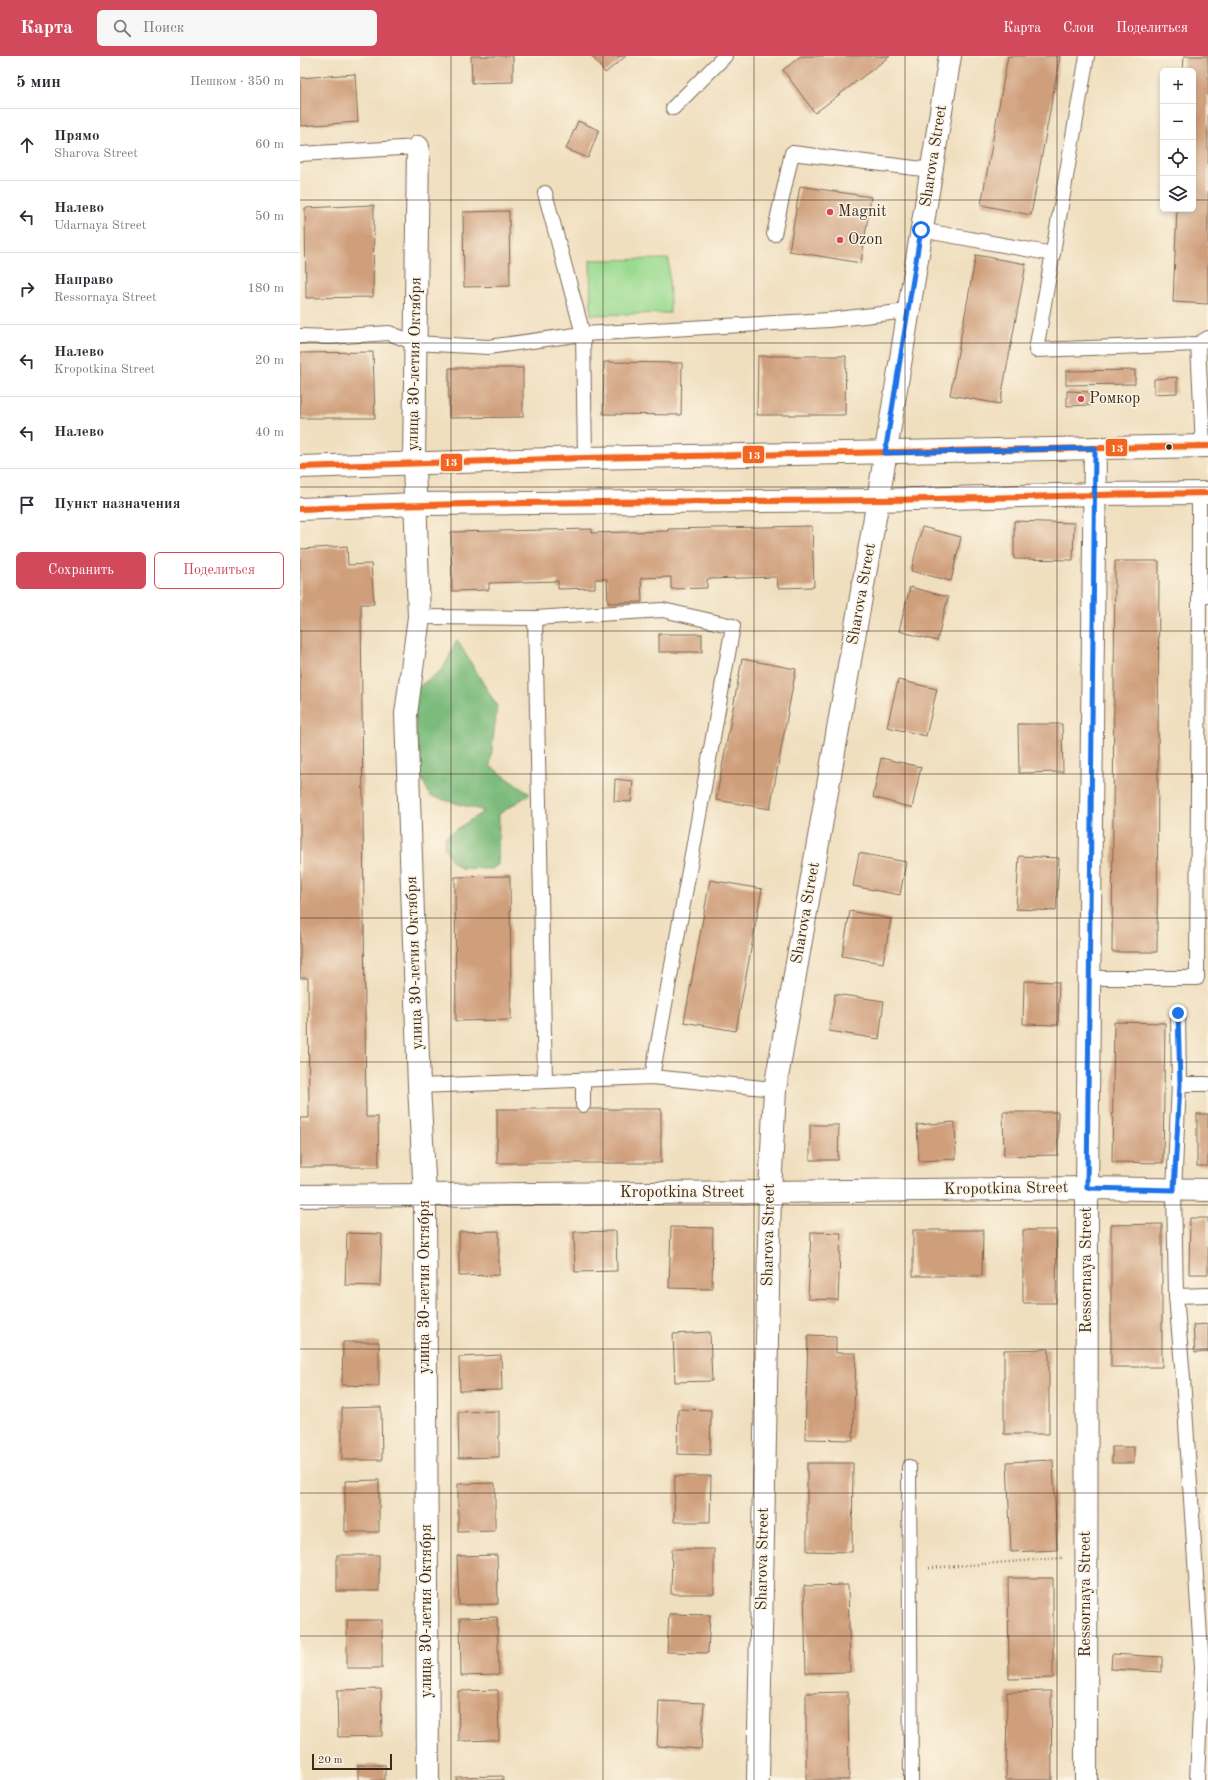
<!DOCTYPE html>
<html lang="ru">
<head>
<meta charset="utf-8">
<style>
  :root { --surface:#fff; --page:#f7f7f7; --text:#2b2b33; --muted:#7c7c81; --line:#e1e1e2; --accent:#d1495b }
  body { margin:0; font-family:"Old Standard TT",serif; background:var(--page); color:var(--text) }
  .controls { position:absolute; right:12px; top:12px; display:grid; overflow:hidden; border-radius:6px; box-shadow:0 2px 6px #0003 }
  .controls button { width:36px; height:36px; display:grid; place-items:center; padding:0; border:0; border-bottom:1px solid var(--line); background:var(--surface); color:var(--text); font:20px sans-serif }
  .scale { position:absolute; left:12px; bottom:10px; width:80px; box-sizing:border-box; padding-left:4px; border:2px solid #3b2a1e; border-top:0; font-size:11px; line-height:14px; white-space:nowrap; color:#3b2a1e; -webkit-text-stroke:3px #fcf5e5; paint-order:stroke }
  .stop { position:absolute; width:12px; height:12px; margin:-9px; border:3px solid #1a73e8; border-radius:50%; background:#fff }
  .stop.end { background:#1a73e8; border-color:#fff; box-shadow:0 1px 4px #0008 }
  .list { margin:0; padding:0; list-style:none }
  h2 { display:flex; justify-content:space-between; align-items:center; height:52px; margin:0; padding:0 16px; font-size:17px }
  h2 small { font-size:13px; font-weight:400; color:var(--muted) }
  .list li { display:grid; grid-template-columns:26px 1fr auto; gap:12px; align-items:center; box-sizing:border-box; height:72px; padding:0 16px; border-top:1px solid var(--line) }
  .list b { display:block; font-size:15px; white-space:nowrap }
  .list p { margin:0; font-size:13px; white-space:nowrap; color:var(--muted) }
  .list em { font-size:13px; font-style:normal; color:var(--muted) }
  .actions { display:flex; gap:8px; padding:12px 16px }
  .actions a { flex:1; padding:9px 0; border:1px solid var(--accent); border-radius:6px; text-align:center; font-size:14px; color:var(--accent) }
  .actions .main { background:var(--accent); color:#fff }
  .icon { flex:none; width:22px; height:22px; fill:none; stroke:currentColor; stroke-width:2; stroke-linecap:round; stroke-linejoin:round }
  .map { position:relative; flex:none; width:908px; height:1724px; overflow:hidden }
  header { display:flex; align-items:center; gap:24px; box-sizing:border-box; height:56px; padding:0 20px; background:var(--accent); color:#fff }
  header strong { font-size:19px }
  nav { display:flex; gap:22px; margin-inline-start:auto; font-size:14px }
  .search { width:280px; height:36px; background:var(--page); display:flex; align-items:center; gap:10px; box-sizing:border-box; padding:0 14px; border-radius:6px; color:var(--muted); font-size:15px }
  main { display:flex }
  aside { flex:1; background:var(--surface) }
  .map>svg:first-child { display:block }
</style>
</head>
<body>
<header>
<strong>Карта</strong>
<div class="search"><svg class="icon" aria-label="search" viewBox="0 0 24 24"><circle cx="10" cy="10" r="6"/><path d="M15 15l6 6"/></svg>Поиск</div>
<nav><a>Карта</a><a>Слои</a><a>Поделиться</a></nav>
</header>
<main>
<aside>
<h2>5 мин<small>Пешком · 350 m</small></h2>
<ul class="list">
<li><svg class="icon" aria-label="ahead" viewBox="0 0 24 24"><path d="M12 20V5M6 11l6-6 6 6"/></svg><div><b>Прямо</b><p>Sharova Street</p></div><em>60 m</em></li>
<li><svg class="icon" aria-label="left" viewBox="0 0 24 24"><path d="M17 20v-9H6M10 6l-5 5 5 5"/></svg><div><b>Налево</b><p>Udarnaya Street</p></div><em>50 m</em></li>
<li><svg class="icon" aria-label="right" viewBox="0 0 24 24"><path d="M7 20v-9h11M14 6l5 5-5 5"/></svg><div><b>Направо</b><p>Ressornaya Street</p></div><em>180 m</em></li>
<li><svg class="icon" aria-label="left" viewBox="0 0 24 24"><path d="M17 20v-9H6M10 6l-5 5 5 5"/></svg><div><b>Налево</b><p>Kropotkina Street</p></div><em>20 m</em></li>
<li><svg class="icon" aria-label="left" viewBox="0 0 24 24"><path d="M17 20v-9H6M10 6l-5 5 5 5"/></svg><div><b>Налево</b></div><em>40 m</em></li>
<li><svg class="icon" aria-label="arrive" viewBox="0 0 24 24"><path d="M6 21V4h12l-3 4 3 4H6"/></svg><div><b>Пункт назначения</b></div></li>
</ul>
<div class="actions"><a class="main">Сохранить</a><a>Поделиться</a></div>
</aside>
<div class="map">
<svg width="908" height="1724" viewBox="0 0 908 1724">
  <rect width="100%" height="100%" fill="#fcf5e5"/>
  <filter id="ink" filterUnits="userSpaceOnUse"><feTurbulence type="fractalNoise" baseFrequency=".025" numOctaves="2"/><feDisplacementMap in="SourceGraphic" scale="8" xChannelSelector="R" yChannelSelector="G"/><feConvolveMatrix kernelMatrix="1 2 1 2 8 2 1 2 1" color-interpolation-filters="sRGB"/></filter>
  <filter id="wash" filterUnits="userSpaceOnUse"><feTurbulence type="fractalNoise" baseFrequency=".012" numOctaves="4" result="noise"/><feDisplacementMap in="SourceGraphic" scale="16" xChannelSelector="R" yChannelSelector="G"/><feGaussianBlur stdDeviation="0.9" result="paint"/><feColorMatrix in="noise" values="0 0 0 0 0 0 0 0 0 0 0 0 0 0 0 0 0 1.4 0 .05"/><feComposite in="paint" operator="in"/></filter>
  <g filter="url(#wash)">
    <rect width="100%" height="100%" fill="#f0dfbf"/>
    <!-- green -->
    <polygon fill="#9bdb91" stroke="#6b8258" points="369,203 370,257 291,259 290,204"/>
    <!-- forest -->
    <polygon fill="#7cbb7b" stroke="#5c724c" points="157,584 197,650 190,710 230,738 199,758 198,809 191,813 161,812 153,807 144,790 145,781 184,755 130,740 118,713 114,634 143,613"/>
    <g id="blocks">
      <!-- building -->
      <g fill="#cf9e7a">
        <polygon points="171,0 213,0 213,26 172,27"/>
        <polygon points="292,0 326,0 305,17"/>
        <polygon points="501,0 590,0 515,57 483,14"/>
        <polygon points="708,0 760,0 731,159 681,149"/>
        <polygon points="884,0 908,0 908,248 873,246 877,153 893,153 893,15 883,15"/>
        <polygon points="55,18 58,66 0,70 0,22"/>
        <polygon points="278,65 299,74 288,102 266,93"/>
        <polygon points="500,130 571,141 561,207 489,195"/>
        <polygon points="74,149 73,241 6,242 5,152"/>
        <polygon points="209,155 210,230 164,231 163,156"/>
        <polygon points="676,199 726,208 700,348 650,339"/>
        <polygon points="73,296 75,362 0,362 0,297"/>
        <polygon points="458,300 546,300 545,359 457,359"/>
        <polygon points="304,306 382,307 381,359 303,358"/>
        <polygon points="149,312 223,312 223,361 149,362"/>
        <polygon points="835,314 835,328 766,329 766,315"/>
        <polygon points="877,321 877,337 854,338 854,323"/>
        <polygon points="767,335 791,336 791,349 767,350"/>
        <polygon points="714,465 774,467 773,504 714,503"/>
        <polygon points="512,470 514,531 478,532 477,521 407,523 407,532 371,533 371,521 341,522 342,546 308,547 307,523 295,523 295,532 258,533 258,525 189,527 189,534 152,535 151,476 292,473 292,477 368,475 368,473"/>
        <polygon points="622,471 661,481 651,525 611,515"/>
        <polygon points="47,490 48,509 71,508 74,548 61,548 66,1061 78,1061 79,1111 0,1111 0,1062 9,1062 8,922 0,922 0,493"/>
        <polygon points="815,505 859,505 857,896 812,896"/>
        <polygon points="610,531 648,541 637,585 599,575"/>
        <rect x="359" y="578" width="43" height="18"/>
        <polygon points="442,603 496,613 470,753 416,744"/>
        <polygon points="598,624 637,633 626,680 587,671"/>
        <polygon points="718,668 762,668 763,716 719,717"/>
        <polygon points="581,702 621,711 612,752 573,741"/>
        <polygon points="315,723 333,725 331,746 314,745"/>
        <polygon points="559,797 606,806 600,839 553,830"/>
        <polygon points="719,800 759,802 756,855 716,853"/>
        <polygon points="210,820 211,964 156,965 155,821"/>
        <polygon points="410,824 462,833 436,975 384,966"/>
        <polygon points="550,855 591,863 583,907 542,900"/>
        <polygon points="724,925 759,926 758,969 723,968"/>
        <polygon points="535,938 584,945 579,983 529,975"/>
        <polygon points="814,966 865,967 863,1107 812,1106"/>
        <rect x="197" y="1053" width="164" height="54"/>
        <polygon points="703,1056 758,1056 758,1099 704,1100"/>
        <rect x="897" y="1058" width="11" height="52"/>
        <polygon points="655,1066 656,1103 619,1105 617,1069"/>
        <polygon points="510,1069 539,1069 538,1104 510,1104"/>
        <polygon points="890,1162 908,1162 908,1218 889,1218"/>
        <polygon points="862,1168 862,1311 811,1311 811,1169"/>
        <polygon points="371,1171 413,1172 412,1233 369,1232"/>
        <polygon points="613,1174 683,1174 682,1220 613,1220"/>
        <polygon points="723,1174 757,1174 756,1247 723,1247"/>
        <polygon points="199,1175 199,1219 159,1220 159,1176"/>
        <polygon points="316,1175 317,1215 275,1216 274,1176"/>
        <polygon points="511,1176 541,1177 538,1244 508,1243"/>
        <polygon points="47,1177 82,1178 80,1230 45,1229"/>
        <polygon points="908,1268 908,1296 895,1297 893,1269"/>
        <polygon points="410,1276 412,1325 375,1326 373,1278"/>
        <polygon points="508,1279 536,1280 536,1297 556,1297 553,1384 505,1383"/>
        <polygon points="43,1286 79,1286 79,1330 42,1329"/>
        <polygon points="749,1293 749,1378 704,1378 704,1294"/>
        <polygon points="201,1299 202,1334 160,1335 159,1301"/>
        <polygon points="81,1351 82,1404 42,1404 42,1352"/>
        <polygon points="378,1353 411,1354 410,1399 377,1398"/>
        <polygon points="199,1355 199,1401 159,1402 158,1356"/>
        <rect x="812" y="1391" width="22" height="16"/>
        <polygon points="753,1404 757,1494 711,1496 707,1406"/>
        <polygon points="507,1407 553,1407 552,1496 507,1495"/>
        <polygon points="375,1420 411,1420 410,1466 374,1466"/>
        <polygon points="79,1424 79,1476 45,1476 45,1425"/>
        <polygon points="195,1427 195,1475 158,1476 158,1428"/>
        <polygon points="372,1493 414,1493 414,1538 371,1538"/>
        <rect x="37" y="1499" width="42" height="36"/>
        <polygon points="197,1499 198,1548 159,1549 157,1500"/>
        <polygon points="708,1522 753,1522 753,1622 709,1623"/>
        <polygon points="548,1529 550,1616 506,1617 504,1530"/>
        <polygon points="369,1558 410,1559 408,1597 367,1596"/>
        <polygon points="197,1561 199,1619 161,1620 160,1562"/>
        <rect x="47" y="1564" width="35" height="48"/>
        <polygon points="812,1598 862,1601 862,1616 811,1613"/>
        <polygon points="81,1633 82,1680 38,1681 37,1634"/>
        <polygon points="198,1634 199,1684 159,1685 158,1635"/>
        <polygon points="751,1635 752,1724 706,1724 707,1636"/>
        <polygon points="548,1636 549,1724 506,1724 506,1637"/>
        <polygon points="359,1645 404,1647 401,1693 357,1690"/>
        <rect x="58" y="1709" width="27" height="15"/>
        <polygon points="203,1720 203,1724 156,1724 156,1721"/>
      </g>
    </g>
  </g>
  <g filter="url(#ink)">
    <use href="#blocks" fill-opacity="0" stroke="#7a6956" stroke-width="1"/>
    <g fill="none" stroke-linecap="round" stroke-linejoin="round">
      <defs>
        <g id="lane">
          <polyline points="787,0 736,294 898,288"/>
          <polyline points="373,52 425,0"/>
          <polyline points="0,98 118,91"/>
          <polyline points="245,137 283,278 285,402"/>
          <polyline points="621,174 753,198"/>
          <polyline points="474,178 492,97 631,114"/>
          <polyline points="0,280 30,281 89,277 115,287 188,291 283,278 529,264 608,255"/>
          <polyline points="903,390 898,288 908,282"/>
          <polyline points="899,438 899,540 908,540"/>
          <polyline points="119,561 235,562 363,554 433,570 352,1021"/>
          <polyline points="235,562 245,1025"/>
          <polyline points="790,922 897,922 899,540"/>
          <polyline points="878,957 879,1028"/>
          <polyline points="283,1024 283,1049"/>
          <polyline points="908,1028 879,1028 874,1135 876,1240 908,1239"/>
          <polyline points="119,1030 352,1021 475,1033"/>
          <polyline points="876,1240 883,1322 902,1611 897,1724"/>
          <polyline points="609,1411 611,1724"/>
        </g>
        <g id="street">
          <polyline points="118,91 114,406 119,561 106,658 119,1030 125,1139 128,1724"/>
          <polyline points="0,411 285,402 908,390"/>
          <polyline points="0,453 116,448 578,444 795,438 908,437"/>
          <polyline points="0,1140 470,1136 787,1132 908,1134"/>
          <polyline points="458,1724 470,1136 475,1033 578,444 650,0"/>
          <polyline points="786,1724 787,1132 795,392"/>
        </g>
      </defs>
      <!-- lane casing -->
      <use href="#lane" stroke="#7a6956" stroke-width="16"/>
      <!-- street casing -->
      <use href="#street" stroke="#7a6956" stroke-width="24"/>
      <!-- path -->
      <polyline stroke="#7a6956" stroke-width="2.5" stroke-dasharray="1 3" stroke-linecap="butt" points="629,1512 762,1502"/>
      <!-- lane -->
      <use href="#lane" stroke="#fff" stroke-width="14"/>
      <!-- street -->
      <use href="#street" stroke="#fff" stroke-width="22"/>
      <defs>
        <g id="bus-1">
          <polyline points="0,411 285,402 908,390"/>
          <path d="M0,453C192,445 383,446 575,444C686,443 797,438 908,437"/>
        </g>
      </defs>
      <!-- bus-1 casing -->
      <use href="#bus-1" stroke="#fcf5e5" stroke-width="9"/>
      <!-- bus-1 -->
      <use href="#bus-1" stroke="#f26522" stroke-width="6"/>
    </g>
  </g>
  <g fill="none" stroke-linecap="round" stroke-linejoin="round" filter="url(#ink)">
    <!-- route -->
    <polyline stroke="#1a73e8" stroke-width="5" points="621,174 585,397 795,392 787,1132 874,1134 880,1028 878,957"/>
  </g>
  <!-- grid -->
  <path fill="none" stroke="#3b2a1e" stroke-width="1" stroke-opacity="0.55" d="M151,0V1724M303,0V1724M454,0V1724M605,0V1724M757,0V1724M0,144H863M893,144H908M0,287H908M0,431H908M0,575H908M0,718H908M0,862H908M0,1006H908M0,1149H908M0,1293H908M0,1437H908M0,1580H908"/>
  <!-- markers -->
  <g fill="#d1495b" stroke="#fcf5e5" stroke-width="1.5">
    <circle cx="530" cy="156" r="4"/>
    <circle cx="540" cy="184" r="4"/>
    <circle cx="781" cy="343" r="4"/>
  </g>
  <circle fill="#3b2a1e" stroke="#fcf5e5" stroke-width="1.5" cx="869" cy="391" r="3.5"/>
  <g text-anchor="middle" dominant-baseline="central" stroke-width="3" stroke-linejoin="round" paint-order="stroke">
    <!-- street labels -->
    <g font-size="16" fill="#3b2a1e" stroke="#fcf5e5">
      <text transform="translate(634 100) rotate(-81)">Sharova Street</text>
      <text transform="translate(115 308) rotate(-89)">улица 30-летия Октября</text>
      <text transform="translate(562 538) rotate(-80)">Sharova Street</text>
      <text transform="translate(506 857) rotate(-80)">Sharova Street</text>
      <text transform="translate(115 907) rotate(-92)">улица 30-летия Октября</text>
      <text transform="translate(706 1133) rotate(-1)">Kropotkina Street</text>
      <text x="382" y="1137">Kropotkina Street</text>
      <text transform="translate(469 1179) rotate(-89)">Sharova Street</text>
      <text transform="translate(787 1214) rotate(-90)">Ressornaya Street</text>
      <text transform="translate(125 1231) rotate(-90)">улица 30-летия Октября</text>
      <text transform="translate(463 1503) rotate(-89)">Sharova Street</text>
      <text transform="translate(786 1538) rotate(-90)">Ressornaya Street</text>
      <text transform="translate(127 1555) rotate(-90)">улица 30-летия Октября</text>
    </g>
    <!-- poi labels -->
    <g font-size="16" fill="#3b2a1e" stroke="#fcf5e5" text-anchor="start">
      <text x="538" y="156">Magnit</text>
      <text x="548" y="184">Ozon</text>
      <text x="789" y="343">Ромкор</text>
    </g>
  </g>
  <g stroke="#fcf5e5" stroke-width="1.5">
    <rect x="805" y="382" width="23" height="19" rx="4" fill="#f26522"/>
    <rect x="442" y="389" width="23" height="19" rx="4" fill="#f26522"/>
    <rect x="140" y="397" width="23" height="19" rx="4" fill="#f26522"/>
  </g>
  <g font-size="11" text-anchor="middle" font-weight="bold" fill="#fff">
    <text x="817" y="396">13</text>
    <text x="454" y="403">13</text>
    <text x="151" y="410">13</text>
  </g>
</svg>
<div class="controls">
<button>+</button>
<button>−</button>
<button><svg class="icon" aria-label="locate" viewBox="0 0 24 24"><circle cx="12" cy="12" r="6"/><path d="M12 2v4M12 18v4M2 12h4M18 12h4"/></svg></button>
<button><svg class="icon" aria-label="layers" viewBox="0 0 24 24"><path d="M12 4l9 5-9 5-9-5zM3 14l9 5 9-5"/></svg></button>
</div>
<div class="scale">20 m</div>
<div class="stop" style="left:621px;top:174px"></div>
<div class="stop end" style="left:878px;top:957px"></div>
</div>
</main>
</body>
</html>
